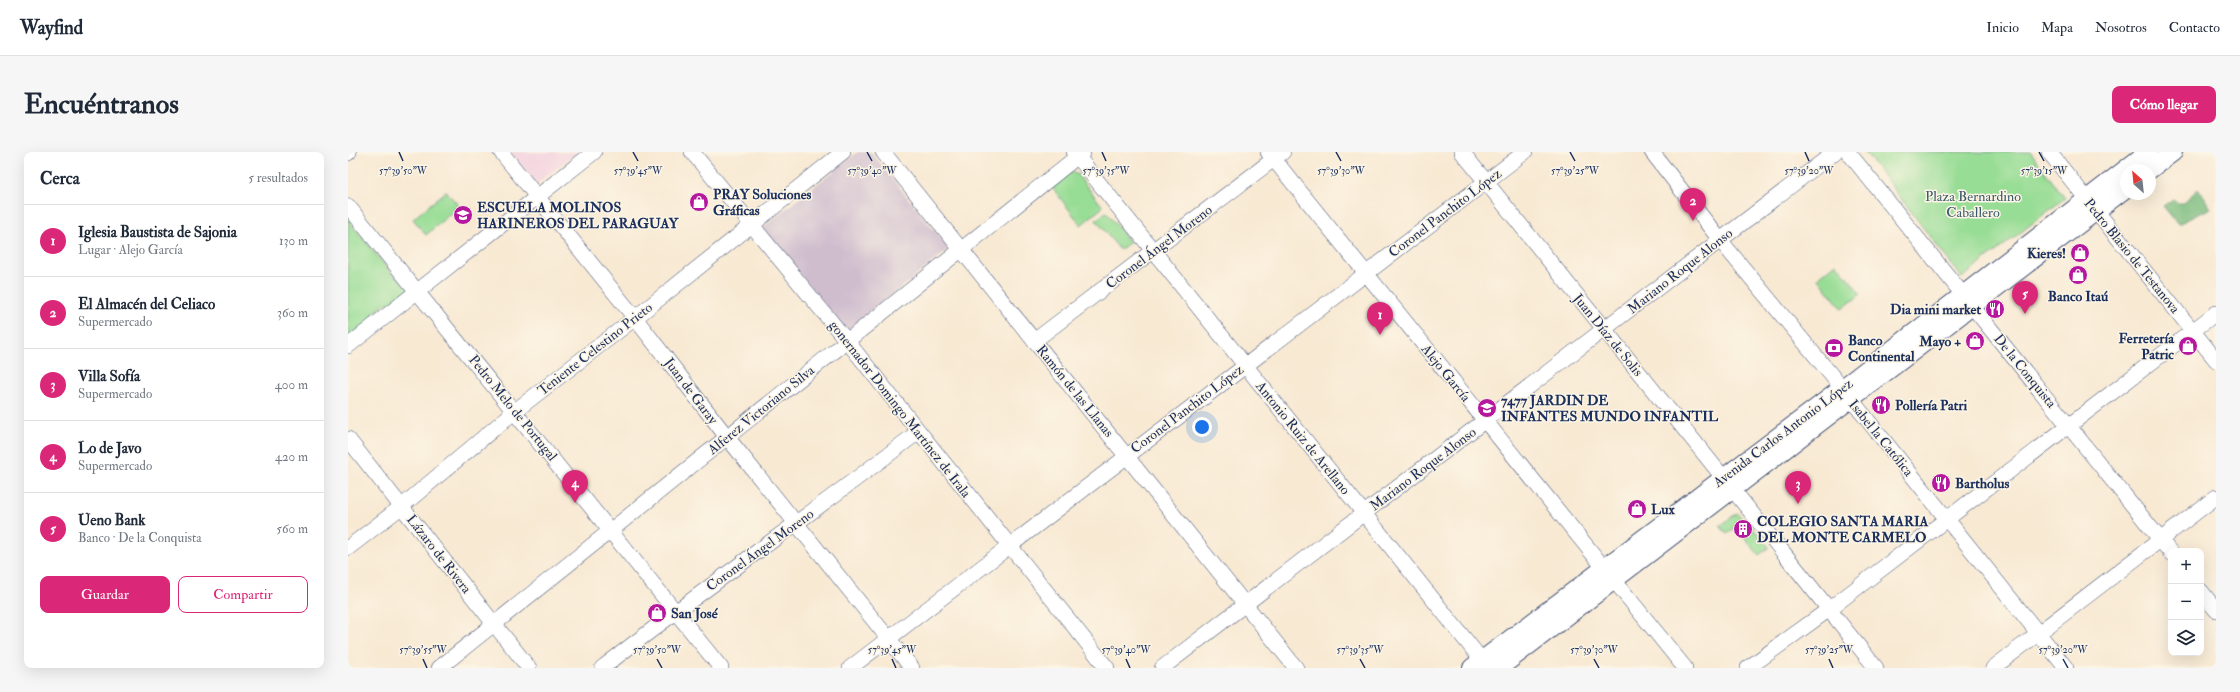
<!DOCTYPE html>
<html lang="es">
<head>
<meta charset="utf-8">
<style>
  :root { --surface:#fff; --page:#f6f6f7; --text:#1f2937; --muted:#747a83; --line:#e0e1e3; --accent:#db2777 }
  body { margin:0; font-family:"IM FELL Double Pica",serif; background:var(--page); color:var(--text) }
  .controls { position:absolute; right:12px; bottom:12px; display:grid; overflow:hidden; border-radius:8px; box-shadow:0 4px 16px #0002 }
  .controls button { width:36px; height:36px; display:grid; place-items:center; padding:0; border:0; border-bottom:1px solid var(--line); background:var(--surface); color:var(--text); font:20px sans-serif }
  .compass { position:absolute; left:1772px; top:12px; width:36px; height:36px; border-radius:50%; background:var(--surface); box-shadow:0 4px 16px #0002; rotate:333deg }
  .you { position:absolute; left:854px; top:275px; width:14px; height:14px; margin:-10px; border:3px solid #fff; border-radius:50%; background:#1a73e8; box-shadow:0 0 0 6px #1a73e833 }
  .badge { display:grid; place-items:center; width:26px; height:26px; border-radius:50%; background:var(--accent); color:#fff; font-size:13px; font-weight:700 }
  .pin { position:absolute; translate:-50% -33px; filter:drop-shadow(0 1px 2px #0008) }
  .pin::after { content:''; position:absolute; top:21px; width:14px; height:12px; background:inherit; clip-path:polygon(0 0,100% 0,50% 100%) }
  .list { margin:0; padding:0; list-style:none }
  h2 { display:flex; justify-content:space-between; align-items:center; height:52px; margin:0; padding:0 16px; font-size:17px }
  h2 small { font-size:13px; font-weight:400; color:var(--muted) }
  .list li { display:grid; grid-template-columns:26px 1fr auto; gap:12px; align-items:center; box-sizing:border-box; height:72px; padding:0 16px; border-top:1px solid var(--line) }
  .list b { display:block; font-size:15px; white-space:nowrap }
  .list p { margin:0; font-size:13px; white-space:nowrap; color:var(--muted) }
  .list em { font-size:13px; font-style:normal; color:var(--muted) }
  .actions { display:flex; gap:8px; padding:12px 16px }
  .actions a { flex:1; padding:9px 0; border:1px solid var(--accent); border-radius:8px; text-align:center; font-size:14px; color:var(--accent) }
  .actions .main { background:var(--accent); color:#fff }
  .icon { flex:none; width:22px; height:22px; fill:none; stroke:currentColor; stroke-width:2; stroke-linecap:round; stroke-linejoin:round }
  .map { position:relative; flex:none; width:1868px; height:516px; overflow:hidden; border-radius:8px }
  header { display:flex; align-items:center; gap:24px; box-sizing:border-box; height:56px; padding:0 20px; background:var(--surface); border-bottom:1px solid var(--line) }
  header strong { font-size:19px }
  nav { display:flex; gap:22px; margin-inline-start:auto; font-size:14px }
  .intro { display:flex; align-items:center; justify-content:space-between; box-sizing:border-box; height:96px; padding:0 24px }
  h1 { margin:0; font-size:28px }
  .button { padding:10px 18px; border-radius:8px; background:var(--accent); color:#fff; font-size:14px; font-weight:700 }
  main { display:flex; gap:24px; padding:0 24px }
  aside { flex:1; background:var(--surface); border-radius:8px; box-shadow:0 4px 16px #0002 }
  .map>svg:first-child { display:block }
</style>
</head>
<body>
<header>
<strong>Wayfind</strong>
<nav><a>Inicio</a><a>Mapa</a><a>Nosotros</a><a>Contacto</a></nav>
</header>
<div class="intro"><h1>Encuéntranos</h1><a class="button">Cómo llegar</a></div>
<main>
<aside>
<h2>Cerca<small>5 resultados</small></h2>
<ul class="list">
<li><span class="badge">1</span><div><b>Iglesia Baustista de Sajonia</b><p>Lugar · Alejo García</p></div><em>130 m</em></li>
<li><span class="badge">2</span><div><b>El Almacén del Celiaco</b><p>Supermercado</p></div><em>360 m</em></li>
<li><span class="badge">3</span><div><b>Villa Sofía</b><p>Supermercado</p></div><em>400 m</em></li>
<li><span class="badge">4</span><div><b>Lo de Javo</b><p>Supermercado</p></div><em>420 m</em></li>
<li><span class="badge">5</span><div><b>Ueno Bank</b><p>Banco · De la Conquista</p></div><em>560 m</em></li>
</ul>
<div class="actions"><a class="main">Guardar</a><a>Compartir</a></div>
</aside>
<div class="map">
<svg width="1868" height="516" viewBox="0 0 1868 516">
  <rect width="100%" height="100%" fill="#fcf5e5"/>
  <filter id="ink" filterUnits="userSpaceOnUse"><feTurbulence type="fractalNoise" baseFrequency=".025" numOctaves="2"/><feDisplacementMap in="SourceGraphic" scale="8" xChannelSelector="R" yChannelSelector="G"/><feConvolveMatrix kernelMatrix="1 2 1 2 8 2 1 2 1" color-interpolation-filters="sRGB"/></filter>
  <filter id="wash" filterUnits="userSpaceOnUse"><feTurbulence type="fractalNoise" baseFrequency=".012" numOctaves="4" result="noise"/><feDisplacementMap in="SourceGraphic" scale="16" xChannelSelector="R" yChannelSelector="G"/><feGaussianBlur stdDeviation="0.9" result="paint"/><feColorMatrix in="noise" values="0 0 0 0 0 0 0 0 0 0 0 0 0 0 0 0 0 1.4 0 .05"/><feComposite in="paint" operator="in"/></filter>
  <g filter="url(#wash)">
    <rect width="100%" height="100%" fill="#f8e9d3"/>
    <!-- built -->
    <polygon fill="#f3cfdf" points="163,0 229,0 188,32"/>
    <!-- industrial -->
    <polygon fill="#cfbdce" points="510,0 523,0 601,97 499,180 414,76"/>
    <!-- green -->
    <g fill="#98dd95" stroke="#5a867a">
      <polygon points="1517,0 1682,0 1717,46 1614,126"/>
      <polygon points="721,20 729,22 755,55 733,73 703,34"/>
      <polygon points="98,39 111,54 78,83 65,67"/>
      <polygon points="758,60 782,90 772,98 748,68"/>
      <polygon points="0,64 4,73 45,123 64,134 46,151 39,151 25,162 28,166 0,191"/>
      <polygon points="1488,111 1513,142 1494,157 1470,126"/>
      <polygon points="1389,361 1396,369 1379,382 1372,374"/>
      <polygon points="1401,371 1421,395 1411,403 1391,379"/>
    </g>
    <!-- forest -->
    <polygon fill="#7abc7e" stroke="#4a766e" points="1850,37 1863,56 1830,72 1815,54 1825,47 1830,51 1835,51"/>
  </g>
  <g filter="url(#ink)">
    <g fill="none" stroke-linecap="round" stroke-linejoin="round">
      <defs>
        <g id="minor">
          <polyline points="153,0 287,166 379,285 564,516"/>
          <polyline points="344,0 499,189 759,516"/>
          <polyline points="535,0 948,516"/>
          <polyline points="726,0 1140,516"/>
          <polyline points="920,0 1337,516"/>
          <polyline points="1114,0 1528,516"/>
          <polyline points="1304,0 1372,88 1494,236 1718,516"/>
          <polyline points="1500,0 1823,401"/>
          <polyline points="1701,0 1868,208"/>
          <polyline points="0,1 1,0"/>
          <polyline points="0,54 373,516"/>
          <polyline points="686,189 935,0"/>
          <polyline points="0,194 246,0"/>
          <polyline points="0,287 181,516"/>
          <polyline points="0,396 53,355 167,259 287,166 495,0"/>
          <polyline points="1853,439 1868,458"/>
          <polyline points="91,516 735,0"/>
          <path d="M254,516C358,435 466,360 570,280"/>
          <polyline points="502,516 1177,0"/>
          <polyline points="814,516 1487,0"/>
          <polyline points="1400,516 1480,458 1868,161"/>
          <polyline points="1645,516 1868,345"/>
        </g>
        <g id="major">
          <polyline points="1801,18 1825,0"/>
          <polyline points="1124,516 1504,229 1800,0"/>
          <polyline points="1151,516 1778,36"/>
        </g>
      </defs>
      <!-- minor casing -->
      <use href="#minor" stroke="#3c4b70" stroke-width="16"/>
      <!-- major casing -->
      <use href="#major" stroke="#3c4b70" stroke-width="20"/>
      <!-- minor -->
      <use href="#minor" stroke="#fff" stroke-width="15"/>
      <!-- major -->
      <use href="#major" stroke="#fff" stroke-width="18"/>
    </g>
  </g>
  <!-- ticks -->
  <path fill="none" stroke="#1b2f5e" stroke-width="1.5" d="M51,0L55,9M285,0L290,9M519,0L524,9M754,0L758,9M988,0L993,9M1222,0L1227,9M1457,0L1461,9M1691,0L1696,9M75,507L79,516M309,507L314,516M544,507L548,516M778,507L782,516M1012,507L1017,516M1246,507L1251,516M1481,507L1485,516M1715,507L1720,516"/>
  <!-- icons -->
  <defs>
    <symbol id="shop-disc" viewBox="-11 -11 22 22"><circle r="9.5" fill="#b5179e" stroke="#fcf5e5"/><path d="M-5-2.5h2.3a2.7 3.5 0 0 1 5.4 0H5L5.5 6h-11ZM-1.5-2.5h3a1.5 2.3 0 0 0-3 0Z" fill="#fff"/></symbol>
    <symbol id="school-disc" viewBox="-11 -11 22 22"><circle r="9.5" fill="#b5179e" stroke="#fcf5e5"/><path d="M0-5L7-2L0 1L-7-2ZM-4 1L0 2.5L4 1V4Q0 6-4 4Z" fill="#fff"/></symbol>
    <symbol id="restaurant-disc" viewBox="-11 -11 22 22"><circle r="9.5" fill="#b5179e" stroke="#fcf5e5"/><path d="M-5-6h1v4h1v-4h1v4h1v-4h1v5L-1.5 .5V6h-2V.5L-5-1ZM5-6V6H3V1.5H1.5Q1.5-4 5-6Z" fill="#fff"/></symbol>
    <symbol id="bank-disc" viewBox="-11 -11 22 22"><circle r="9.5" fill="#b5179e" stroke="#fcf5e5"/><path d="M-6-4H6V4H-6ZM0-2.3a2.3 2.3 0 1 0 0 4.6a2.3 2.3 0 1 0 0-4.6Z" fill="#fff"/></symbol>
    <symbol id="building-disc" viewBox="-11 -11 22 22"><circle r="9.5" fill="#b5179e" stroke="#fcf5e5"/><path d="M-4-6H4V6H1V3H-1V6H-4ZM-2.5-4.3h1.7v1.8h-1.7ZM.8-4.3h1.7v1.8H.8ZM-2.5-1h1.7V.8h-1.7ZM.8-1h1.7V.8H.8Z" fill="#fff"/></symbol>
  </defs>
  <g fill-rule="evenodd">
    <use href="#shop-disc" x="340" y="39" width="22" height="22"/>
    <use href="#school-disc" x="104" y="52" width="22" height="22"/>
    <use href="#shop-disc" x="1721" y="90" width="22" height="22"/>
    <use href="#shop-disc" x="1719" y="112" width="22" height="22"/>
    <use href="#restaurant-disc" x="1636" y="146" width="22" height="22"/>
    <use href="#shop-disc" x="1616" y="178" width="22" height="22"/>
    <use href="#shop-disc" x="1829" y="183" width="22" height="22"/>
    <use href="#bank-disc" x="1475" y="185" width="22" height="22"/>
    <use href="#restaurant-disc" x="1522" y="242" width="22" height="22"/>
    <use href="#school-disc" x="1128" y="245" width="22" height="22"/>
    <use href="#restaurant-disc" x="1582" y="320" width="22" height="22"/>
    <use href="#shop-disc" x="1278" y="346" width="22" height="22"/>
    <use href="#building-disc" x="1384" y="366" width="22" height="22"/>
    <use href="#shop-disc" x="298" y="450" width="22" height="22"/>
  </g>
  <g text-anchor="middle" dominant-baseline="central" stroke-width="3" stroke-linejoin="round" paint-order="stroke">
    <!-- poi labels -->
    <g font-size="14" font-weight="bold" fill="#1b2f5e" stroke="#fcf5e5" text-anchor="start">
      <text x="365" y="42">PRAY Soluciones<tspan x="365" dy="16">Gráficas</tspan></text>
      <text x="129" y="55">ESCUELA MOLINOS<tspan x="129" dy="16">HARINEROS DEL PARAGUAY</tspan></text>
      <text x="1718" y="101" text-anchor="end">Kieres!</text>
      <text x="1730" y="144" text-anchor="middle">Banco Itaú</text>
      <text x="1633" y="157" text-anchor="end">Dia mini market</text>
      <text x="1826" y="186" text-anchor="end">Ferretería<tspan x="1826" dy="16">Patric</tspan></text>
      <text x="1500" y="188">Banco<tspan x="1500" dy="16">Continental</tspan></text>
      <text x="1613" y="189" text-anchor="end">Mayo +</text>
      <text x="1153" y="248">7477 JARDIN DE<tspan x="1153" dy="16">INFANTES MUNDO INFANTIL</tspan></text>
      <text x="1547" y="253">Pollería Patri</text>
      <text x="1607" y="331">Bartholus</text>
      <text x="1303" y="357">Lux</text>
      <text x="1409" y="369">COLEGIO SANTA MARIA<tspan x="1409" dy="16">DEL MONTE CARMELO</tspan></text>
      <text x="323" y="461">San José</text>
    </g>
    <!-- park labels -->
    <g font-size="14" fill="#3a5a6c" stroke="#fcf5e5">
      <text x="1625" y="44">Plaza Bernardino<tspan x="1625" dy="16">Caballero</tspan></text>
    </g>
    <!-- street labels -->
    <g font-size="14" fill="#1b2f5e" stroke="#fcf5e5">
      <text transform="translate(1097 61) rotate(-37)">Coronel Panchito López</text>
      <text transform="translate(811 95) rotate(-37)">Coronel Ángel Moreno</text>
      <text transform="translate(1784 104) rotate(51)">Pedro Blasio de Testanova</text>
      <text transform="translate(1332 119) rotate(-38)">Mariano Roque Alonso</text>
      <text transform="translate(1260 183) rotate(51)">Juan Díaz de Solis</text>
      <text transform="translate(247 197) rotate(-38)">Teniente Celestino Prieto</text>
      <text transform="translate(1677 219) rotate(51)">De la Conquista</text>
      <text transform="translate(1098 221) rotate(51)">Alejo García</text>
      <text transform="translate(343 239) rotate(53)">Juan de Garay</text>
      <text transform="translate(727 239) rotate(51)">Ramón de las Llanas</text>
      <text transform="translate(165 256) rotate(51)">Pedro Melo de Portugal</text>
      <text transform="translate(552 257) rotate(52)">gonernador Domingo Martínez de Irala</text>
      <text transform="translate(839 257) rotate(-37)">Coronel Panchito López</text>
      <text transform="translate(413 258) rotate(-39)">Alferez Victoriano Silva</text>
      <text transform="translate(1435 281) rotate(-37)">Avenida Carlos Antonio López</text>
      <text transform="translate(955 286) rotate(51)">Antonio Ruiz de Arellano</text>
      <text transform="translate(1533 286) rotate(51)">Isabel la Católica</text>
      <text transform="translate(1075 317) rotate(-37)">Mariano Roque Alonso</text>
      <text transform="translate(412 398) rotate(-36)">Coronel Ángel Moreno</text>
      <text transform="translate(91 402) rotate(52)">Lázaro de Rivera</text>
    </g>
  </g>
  <g font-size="10" text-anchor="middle" fill="#1b2f5e" stroke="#fcf5e5" stroke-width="3" stroke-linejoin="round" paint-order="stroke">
    <text x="55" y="22">57°39'50"W</text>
    <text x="290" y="22">57°39'45"W</text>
    <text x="524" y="22">57°39'40"W</text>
    <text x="758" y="22">57°39'35"W</text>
    <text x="993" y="22">57°39'30"W</text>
    <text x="1227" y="22">57°39'25"W</text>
    <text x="1461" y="22">57°39'20"W</text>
    <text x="1696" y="22">57°39'15"W</text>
    <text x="75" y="501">57°39'55"W</text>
    <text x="309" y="501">57°39'50"W</text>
    <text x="544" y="501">57°39'45"W</text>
    <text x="778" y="501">57°39'40"W</text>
    <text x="1012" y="501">57°39'35"W</text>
    <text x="1246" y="501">57°39'30"W</text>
    <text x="1481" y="501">57°39'25"W</text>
    <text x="1715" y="501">57°39'20"W</text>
  </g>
</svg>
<div class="controls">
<button>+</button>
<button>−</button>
<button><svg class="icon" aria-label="layers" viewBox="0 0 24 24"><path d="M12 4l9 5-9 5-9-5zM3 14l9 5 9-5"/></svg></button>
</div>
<svg class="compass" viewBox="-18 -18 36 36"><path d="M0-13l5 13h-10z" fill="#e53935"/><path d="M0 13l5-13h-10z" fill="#747a83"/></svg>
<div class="you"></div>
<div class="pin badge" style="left:1032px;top:183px">1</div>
<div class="pin badge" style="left:1345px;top:69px">2</div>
<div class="pin badge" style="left:1450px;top:352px">3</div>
<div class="pin badge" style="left:227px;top:351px">4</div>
<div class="pin badge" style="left:1677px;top:162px">5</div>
</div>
</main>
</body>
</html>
